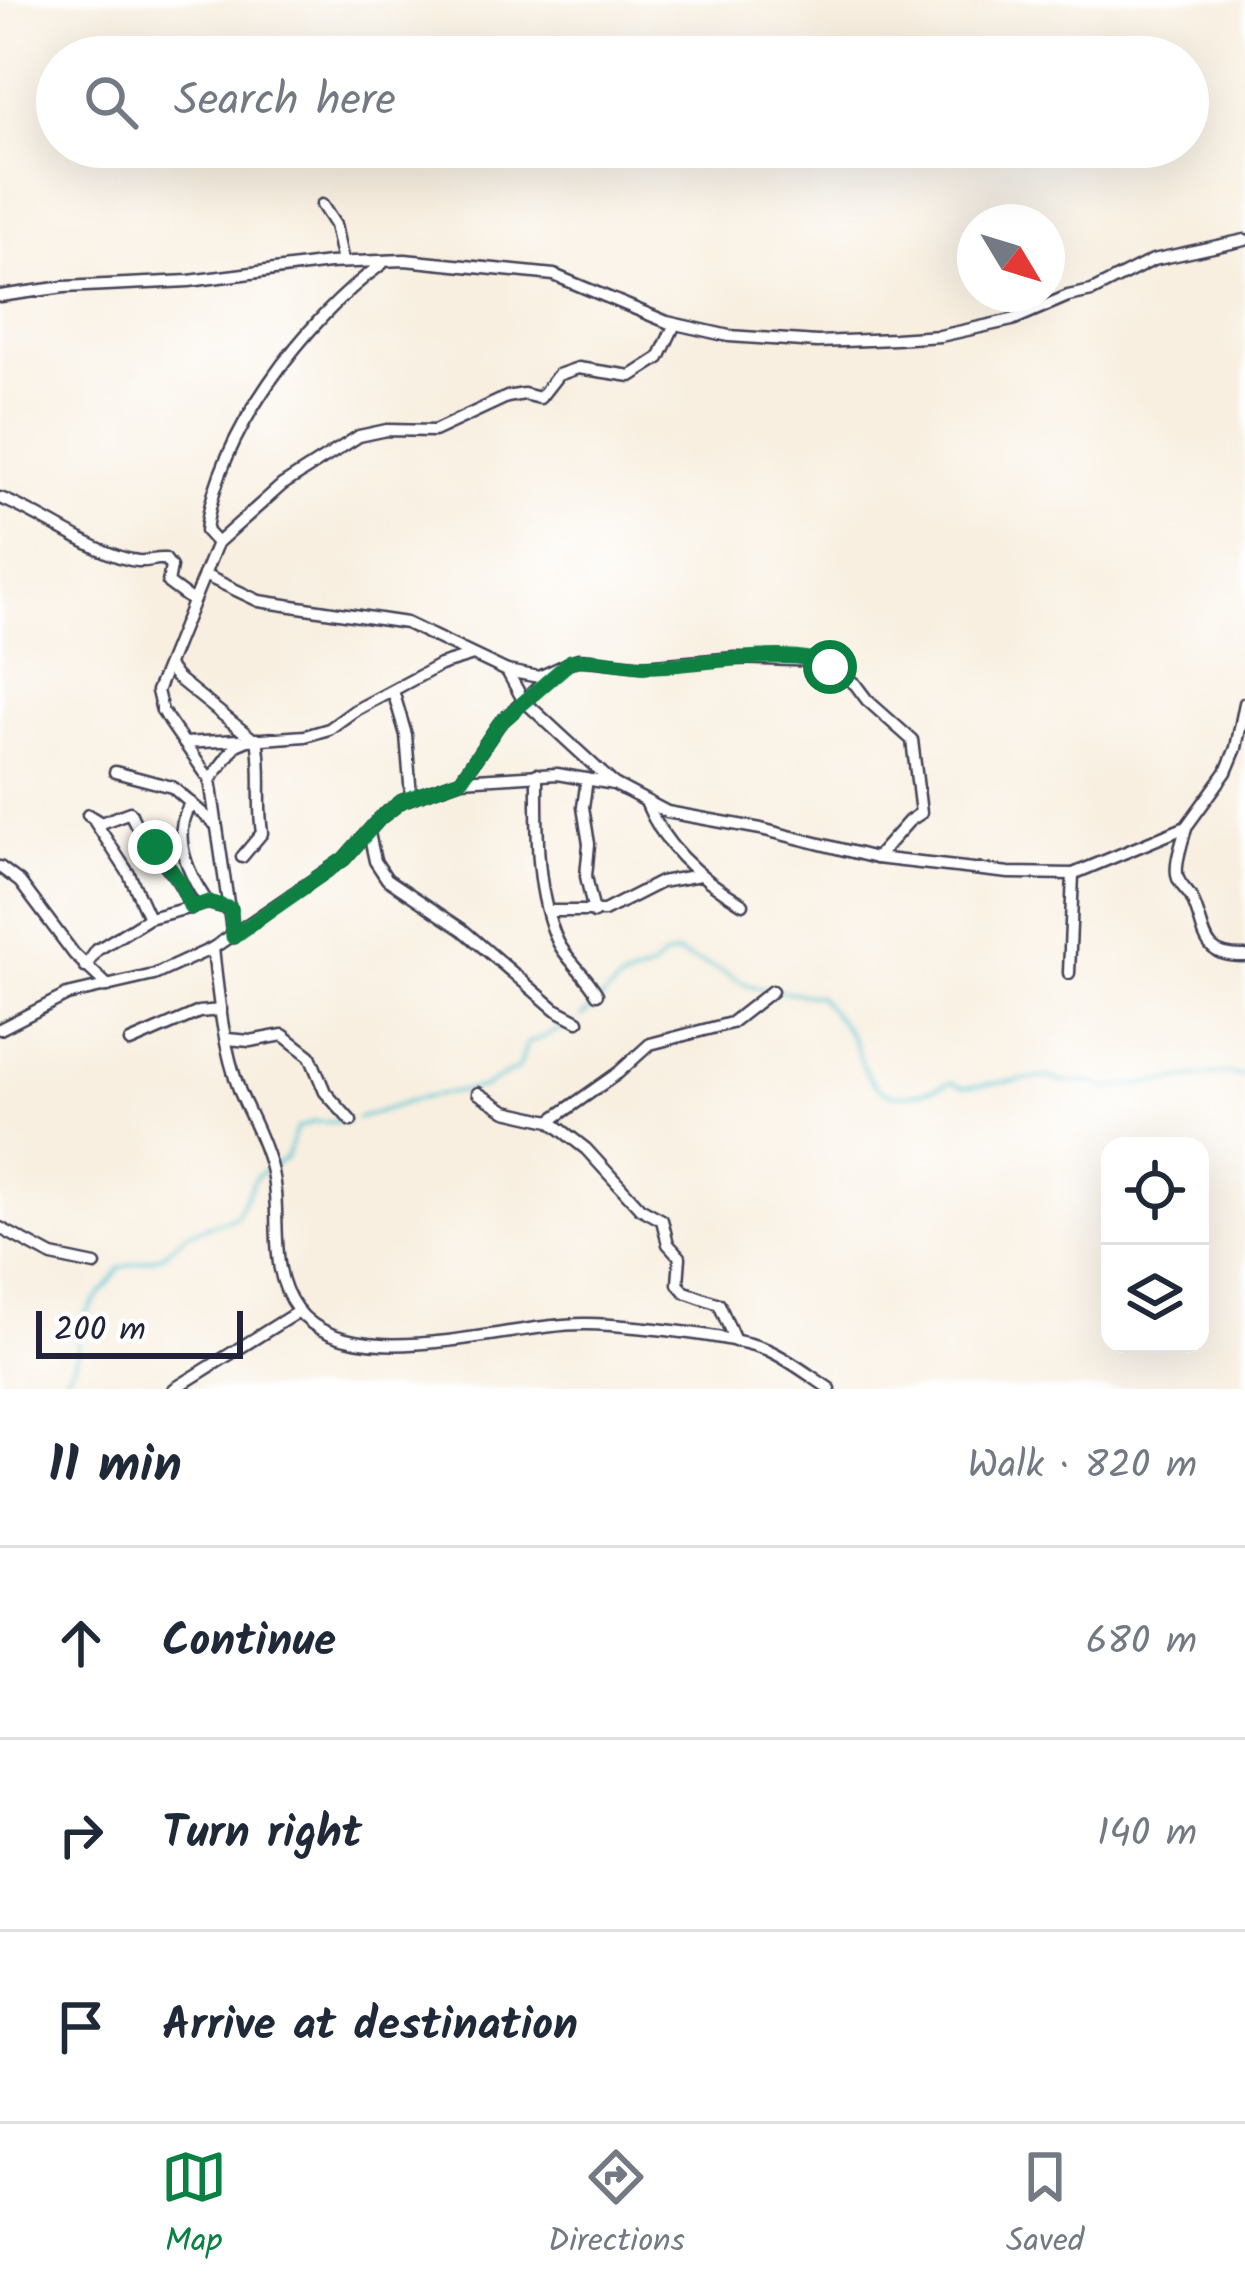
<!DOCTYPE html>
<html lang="en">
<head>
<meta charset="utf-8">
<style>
  :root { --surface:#fff; --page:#f6f6f7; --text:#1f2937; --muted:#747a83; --line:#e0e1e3; --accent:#0b8043 }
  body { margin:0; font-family:Kalam,sans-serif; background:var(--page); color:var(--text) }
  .controls { position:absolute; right:36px; bottom:36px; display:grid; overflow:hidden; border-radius:24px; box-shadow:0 12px 48px #0002 }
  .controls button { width:108px; height:108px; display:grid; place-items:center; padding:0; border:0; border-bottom:3px solid var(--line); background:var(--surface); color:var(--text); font:60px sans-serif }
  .compass { position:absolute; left:957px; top:204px; width:108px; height:108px; border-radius:50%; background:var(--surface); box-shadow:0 12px 48px #0002; rotate:128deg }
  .scale { position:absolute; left:36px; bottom:30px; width:207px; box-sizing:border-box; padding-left:12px; border:6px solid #22223b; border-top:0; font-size:33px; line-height:42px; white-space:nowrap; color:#22223b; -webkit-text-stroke:9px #fff; paint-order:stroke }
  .stop { position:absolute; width:36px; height:36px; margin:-27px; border:9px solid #0b8043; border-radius:50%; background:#fff }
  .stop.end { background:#0b8043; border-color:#fff; box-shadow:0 3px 12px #0008 }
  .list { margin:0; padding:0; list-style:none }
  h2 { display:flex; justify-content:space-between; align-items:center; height:156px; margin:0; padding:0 48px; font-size:51px }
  h2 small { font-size:39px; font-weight:400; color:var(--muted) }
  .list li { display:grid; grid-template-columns:78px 1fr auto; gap:36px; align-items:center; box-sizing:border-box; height:192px; padding:0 48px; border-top:3px solid var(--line) }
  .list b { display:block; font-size:45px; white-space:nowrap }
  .list em { font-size:39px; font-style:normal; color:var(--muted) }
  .icon { flex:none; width:66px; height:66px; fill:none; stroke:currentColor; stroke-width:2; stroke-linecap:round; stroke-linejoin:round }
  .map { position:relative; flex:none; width:1245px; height:1389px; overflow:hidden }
  .search { position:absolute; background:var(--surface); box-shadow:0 12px 48px #0002; left:36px; right:36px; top:36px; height:132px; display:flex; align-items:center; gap:30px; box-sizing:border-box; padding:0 42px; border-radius:66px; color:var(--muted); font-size:45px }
  .sheet { height:732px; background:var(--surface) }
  nav { display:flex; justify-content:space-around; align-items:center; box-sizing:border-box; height:168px; border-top:3px solid var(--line); background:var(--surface); font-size:33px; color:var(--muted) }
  nav a { display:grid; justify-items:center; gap:6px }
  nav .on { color:var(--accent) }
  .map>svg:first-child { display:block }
</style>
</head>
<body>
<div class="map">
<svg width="1245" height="1389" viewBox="0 0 1245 1389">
  <rect width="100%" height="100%" fill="#fff"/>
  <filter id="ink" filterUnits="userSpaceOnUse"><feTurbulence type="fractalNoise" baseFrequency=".00833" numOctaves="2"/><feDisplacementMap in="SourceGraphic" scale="24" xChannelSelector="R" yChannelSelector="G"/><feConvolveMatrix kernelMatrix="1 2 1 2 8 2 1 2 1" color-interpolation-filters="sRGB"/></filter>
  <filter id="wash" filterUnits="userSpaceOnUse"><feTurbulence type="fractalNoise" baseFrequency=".004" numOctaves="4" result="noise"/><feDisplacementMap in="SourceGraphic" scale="48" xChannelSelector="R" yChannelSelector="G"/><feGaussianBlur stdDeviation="2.7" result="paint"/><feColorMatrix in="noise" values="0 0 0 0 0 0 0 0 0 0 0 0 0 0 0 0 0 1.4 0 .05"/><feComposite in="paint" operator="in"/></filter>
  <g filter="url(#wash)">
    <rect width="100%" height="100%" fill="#f8efe0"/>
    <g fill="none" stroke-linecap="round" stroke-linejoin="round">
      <!-- stream -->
      <g stroke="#5bc6d5" stroke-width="3">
        <path d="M779,991L818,996C830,1011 851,1030 857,1049C875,1108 902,1100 952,1082L963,1087L1050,1077C1068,1089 1090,1076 1107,1089L1227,1073L1245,1077"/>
        <path d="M582,1017L620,982L651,969L664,957L677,953C692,961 710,965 723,972C741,982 749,987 769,990"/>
        <polyline points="357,1119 417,1099 484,1087 518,1068 527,1044 574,1023"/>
        <polyline points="274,1166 286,1158 296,1129 314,1122 348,1122"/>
        <path d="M55,1389C76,1367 80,1355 77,1325L120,1268L161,1256L188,1233L236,1216L256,1177L265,1171"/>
      </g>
    </g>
  </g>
  <g filter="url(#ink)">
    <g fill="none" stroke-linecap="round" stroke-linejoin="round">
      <defs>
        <g id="minor">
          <polyline points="322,205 335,225 343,262"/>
          <polyline points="0,296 64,287 189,281 329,263 405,260 554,275 667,322 729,336 817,342 895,339 940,336 1012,320 1068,296 1092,291 1153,260 1245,240"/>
          <path d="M0,498C41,513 98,557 138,561C148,562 156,558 165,559L171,567L168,583L191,600"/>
          <path d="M217,543L206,531C216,437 306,318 382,264"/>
          <polyline points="204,575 259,601 406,623 507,671 523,700 614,784"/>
          <polyline points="168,666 176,677 254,740"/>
          <polyline points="507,671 539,677 578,659 644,666 735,658 821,661 855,684 867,700 912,740 921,813 909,821 876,858"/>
          <polyline points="393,691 406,735 411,796"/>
          <polyline points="184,743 238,740"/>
          <polyline points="115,772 172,787 216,825"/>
          <path d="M537,774C537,828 535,892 558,942C566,959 585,973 597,994"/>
          <polyline points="587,779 583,807 589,844 586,876 594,913"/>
          <polyline points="210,780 236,745 248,740 305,736 329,729 354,711 440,665 470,656"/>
          <polyline points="461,780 499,724 548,678"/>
          <path d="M646,802C664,847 702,880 743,904"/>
          <path d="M191,803C170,835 188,874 208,903"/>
          <path d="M88,815L101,823L130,812C144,848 179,870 191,908"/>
          <polyline points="95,822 129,874 149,918"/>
          <path d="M1186,827C1183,842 1175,859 1177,875C1179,886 1188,890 1192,899C1208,933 1199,957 1245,956"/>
          <polyline points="369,833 375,861 387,879 463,930 555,1009 578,1021"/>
          <path d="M242,857L262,833C257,801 263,771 257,739"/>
          <polyline points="0,867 20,882 74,954 108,986"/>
          <polyline points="548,911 604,911 661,882 700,875"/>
          <polyline points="233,937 210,780 162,711 157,691 217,543 282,485 359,436 387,430 434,431 507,397 524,394 540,398 558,375 578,368 631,376 659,358 675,324"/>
          <path d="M213,948C218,995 223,1048 240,1092C251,1118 264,1140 271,1168C283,1214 266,1268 297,1309C351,1380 510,1322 587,1324C628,1325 733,1335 768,1350C790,1360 810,1376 830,1389"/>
          <polyline points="85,967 97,950 149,918 208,903 231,909"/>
          <polyline points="1069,973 1073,874"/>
          <polyline points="0,1029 67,995 154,975 213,948 344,859 380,818 402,801 461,780 557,774 614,784 667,812 761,829 876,858 1009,873 1073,874 1186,827 1226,772 1236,748 1245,703"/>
          <polyline points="227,1039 250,1041 283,1035 310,1056 325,1092 351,1121"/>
          <polyline points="130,1042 199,1012 221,1010"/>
          <polyline points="478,1093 506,1111 550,1121 586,1149 640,1208 662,1220 668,1244 680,1257 678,1284 685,1292 719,1304 735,1341"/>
          <polyline points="550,1121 618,1073 650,1044 731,1023 772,991"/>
          <polyline points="0,1228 52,1256 95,1265"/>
          <polyline points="174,1389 299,1311"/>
        </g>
      </defs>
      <!-- minor casing -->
      <use href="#minor" stroke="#424154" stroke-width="15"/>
      <!-- minor -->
      <use href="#minor" stroke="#fff" stroke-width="10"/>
    </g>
  </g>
  <g fill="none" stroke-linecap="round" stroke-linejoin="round" filter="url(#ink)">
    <!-- route -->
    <path stroke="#0b8043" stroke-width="15" d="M155,847L181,884L191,908L208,902L231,909L233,937L344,859L380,818L402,801L461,780L499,724L571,661C596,657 621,666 646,666C690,668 797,643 830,667"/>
  </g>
</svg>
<div class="controls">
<button><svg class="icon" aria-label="locate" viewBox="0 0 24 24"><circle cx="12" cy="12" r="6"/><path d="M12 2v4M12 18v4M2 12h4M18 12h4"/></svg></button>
<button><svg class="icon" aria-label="layers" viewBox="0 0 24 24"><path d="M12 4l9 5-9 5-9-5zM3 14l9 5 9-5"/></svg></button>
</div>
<svg class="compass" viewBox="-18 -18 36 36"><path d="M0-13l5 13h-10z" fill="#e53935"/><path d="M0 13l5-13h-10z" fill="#747a83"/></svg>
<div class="scale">200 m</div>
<div class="stop" style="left:830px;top:667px"></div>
<div class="stop end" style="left:155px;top:847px"></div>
<div class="search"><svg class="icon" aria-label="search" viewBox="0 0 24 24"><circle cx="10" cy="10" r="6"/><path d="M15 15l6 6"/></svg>Search here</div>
</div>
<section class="sheet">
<h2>11 min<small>Walk · 820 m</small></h2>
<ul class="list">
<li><svg class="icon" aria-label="ahead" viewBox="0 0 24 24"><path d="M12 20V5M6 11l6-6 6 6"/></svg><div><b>Continue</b></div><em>680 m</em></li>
<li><svg class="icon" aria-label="right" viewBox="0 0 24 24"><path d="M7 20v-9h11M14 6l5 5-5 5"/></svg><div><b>Turn right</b></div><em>140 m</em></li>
<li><svg class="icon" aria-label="arrive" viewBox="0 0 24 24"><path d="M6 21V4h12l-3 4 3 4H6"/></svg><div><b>Arrive at destination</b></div></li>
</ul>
</section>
<nav>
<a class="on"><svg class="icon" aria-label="map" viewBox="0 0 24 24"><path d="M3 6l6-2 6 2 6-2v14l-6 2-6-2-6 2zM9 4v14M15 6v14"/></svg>Map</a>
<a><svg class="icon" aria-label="directions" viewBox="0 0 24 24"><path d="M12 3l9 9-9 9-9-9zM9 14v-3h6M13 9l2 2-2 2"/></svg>Directions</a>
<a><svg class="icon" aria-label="saved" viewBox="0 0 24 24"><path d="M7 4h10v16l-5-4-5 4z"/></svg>Saved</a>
</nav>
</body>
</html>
